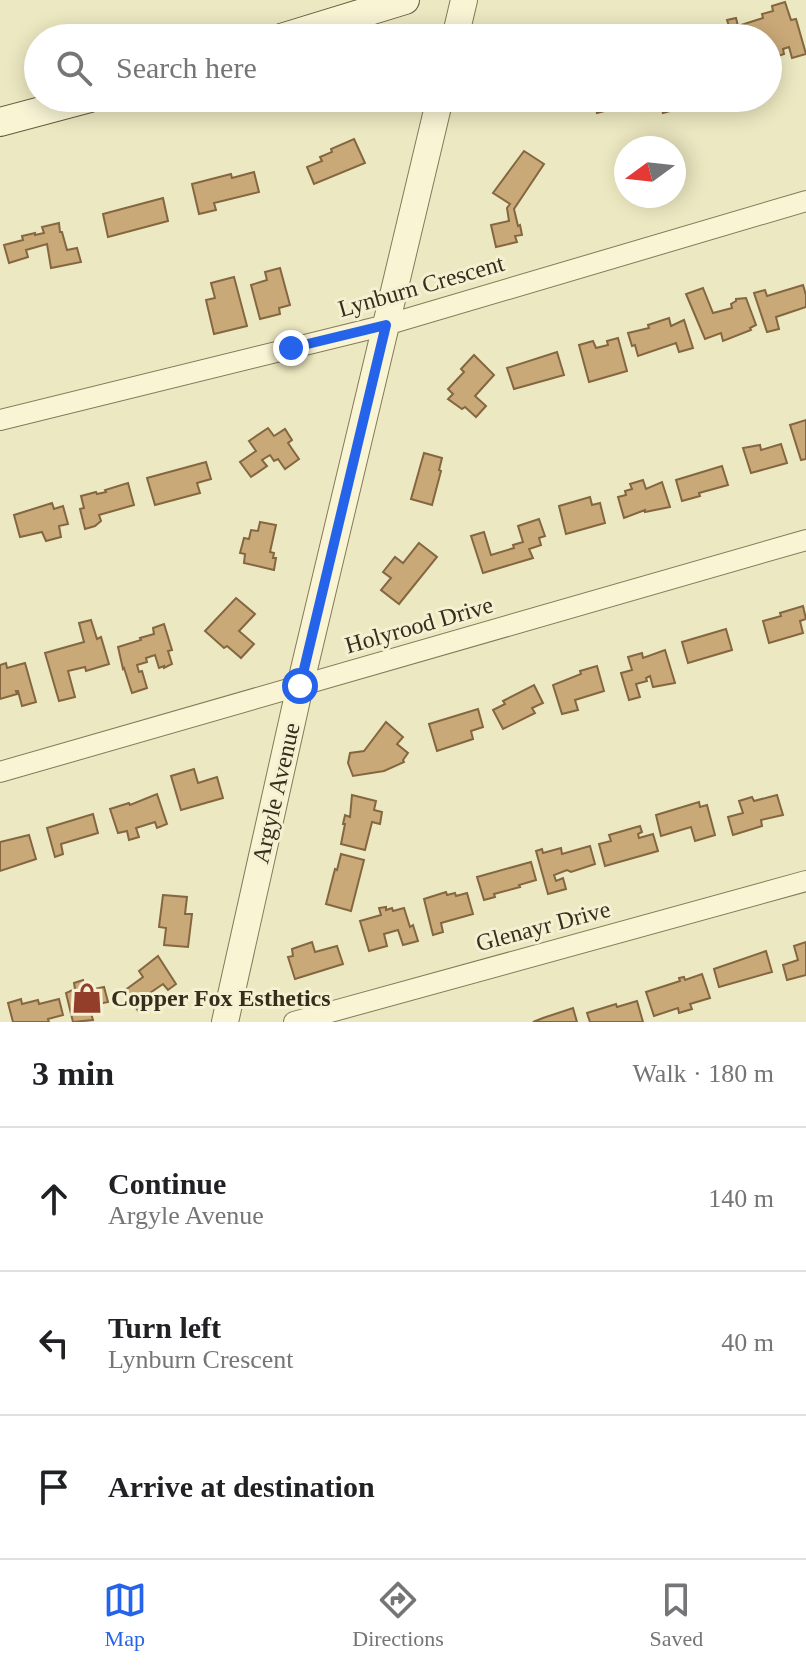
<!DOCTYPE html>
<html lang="en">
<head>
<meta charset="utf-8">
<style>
  :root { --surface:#fff; --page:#f6f6f6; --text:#202124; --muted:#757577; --line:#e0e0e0; --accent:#2563eb }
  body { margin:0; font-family:"Times New Roman",serif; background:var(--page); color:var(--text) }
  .compass { position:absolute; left:614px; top:136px; width:72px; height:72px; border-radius:50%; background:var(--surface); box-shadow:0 4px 20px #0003; rotate:255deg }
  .stop { position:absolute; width:24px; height:24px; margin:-18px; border:6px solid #2563eb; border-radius:50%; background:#fff }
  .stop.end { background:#2563eb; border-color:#fff; box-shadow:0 2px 8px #0008 }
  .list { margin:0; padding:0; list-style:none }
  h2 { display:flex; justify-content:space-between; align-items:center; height:104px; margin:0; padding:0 32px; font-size:34px }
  h2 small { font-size:26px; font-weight:400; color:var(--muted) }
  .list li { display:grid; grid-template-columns:52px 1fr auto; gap:24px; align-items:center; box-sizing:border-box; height:144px; padding:0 32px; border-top:2px solid var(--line) }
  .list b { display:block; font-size:30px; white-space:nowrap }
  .list p { margin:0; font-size:26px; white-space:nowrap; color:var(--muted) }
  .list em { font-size:26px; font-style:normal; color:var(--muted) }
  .icon { flex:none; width:44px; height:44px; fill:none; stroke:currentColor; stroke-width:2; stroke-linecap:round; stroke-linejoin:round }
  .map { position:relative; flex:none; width:806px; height:1022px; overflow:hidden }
  .search { position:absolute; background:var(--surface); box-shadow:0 4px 20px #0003; left:24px; right:24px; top:24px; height:88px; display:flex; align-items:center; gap:20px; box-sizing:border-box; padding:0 28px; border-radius:44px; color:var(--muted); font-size:30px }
  .sheet { height:536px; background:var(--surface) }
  nav { display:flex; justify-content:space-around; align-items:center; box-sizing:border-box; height:112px; border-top:2px solid var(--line); background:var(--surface); font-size:22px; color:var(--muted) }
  nav a { display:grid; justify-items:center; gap:4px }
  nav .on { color:var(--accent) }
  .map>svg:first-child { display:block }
</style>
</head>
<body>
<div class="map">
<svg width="806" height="1022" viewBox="0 0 806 1022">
  <rect width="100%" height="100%" fill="#ece8c1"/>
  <!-- building -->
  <g fill="#caa978" stroke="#846740" stroke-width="2">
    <polygon points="785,2 791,20 796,19 806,54 792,58 789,47 783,49 784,54 768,59 768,38 730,38 729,36 732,35 727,20 736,18 738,26 763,18 762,14 773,11 772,6"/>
    <polygon points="593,98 608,98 612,109 597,113"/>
    <polygon points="658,98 682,98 684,107 663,113"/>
    <polygon points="354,139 365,163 314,184 307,167 322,161 320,157 332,152 331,149"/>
    <polygon points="524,151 544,164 514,209 518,226 520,225 522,235 515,236 517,242 496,247 491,225 509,221 507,208 510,204 493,193"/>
    <polygon points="254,172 259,192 214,203 216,210 199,214 192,184 231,174 232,178"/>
    <polygon points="163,198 168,221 108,237 103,214"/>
    <polygon points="59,223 60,232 62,232 67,250 77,248 81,262 51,268 47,244 26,250 28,257 9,263 4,245 23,240 22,236 35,233 35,235 44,233 42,227"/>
    <polygon points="280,268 290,305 279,308 280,314 260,319 251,285 267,280 265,272"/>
    <polygon points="234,277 247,326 214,334 206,300 215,298 211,283"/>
    <polygon points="803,285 806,295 806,307 776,317 779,329 767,332 754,293 765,290 767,296"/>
    <polygon points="703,288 713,313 732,308 731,304 736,301 736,299 746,298 756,325 750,328 751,330 723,341 721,333 705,339 686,294"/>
    <polygon points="669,318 671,326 684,320 693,348 679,352 676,343 638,356 635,345 632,346 628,333 649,328 648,325"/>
    <polygon points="618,338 627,371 589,382 579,345 593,341 596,348 608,345 607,341"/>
    <polygon points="557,352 564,375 514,389 507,368"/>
    <polygon points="474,355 494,375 475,396 486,406 476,417 465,407 462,409 448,399 453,394 448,389 464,372 461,369"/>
    <polygon points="806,420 806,459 801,460 790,425"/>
    <polygon points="268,428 274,436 285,429 292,440 288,443 299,459 285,469 278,459 274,461 270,455 262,460 267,466 251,477 240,462 256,451 249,441"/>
    <polygon points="781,444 787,463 751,473 743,448 760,445 761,450"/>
    <polygon points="424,453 442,458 439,470 441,471 432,505 411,499"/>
    <polygon points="206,462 211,479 197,483 200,493 155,505 147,478"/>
    <polygon points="722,466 728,485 699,493 700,496 682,501 676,480"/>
    <polygon points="643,480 646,489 662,482 670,507 645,512 645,510 624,518 618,497 626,495 625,491 632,489 630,484"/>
    <polygon points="128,483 134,505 99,515 101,521 95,526 85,529 80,509 84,508 81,496 96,492 97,494 106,492 105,490"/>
    <polygon points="590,497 592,505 600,503 605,523 566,534 559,506"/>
    <polygon points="52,503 54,509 63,506 68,524 59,526 61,537 46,541 42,532 20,537 14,515"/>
    <polygon points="539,519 545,536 539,538 541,545 529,549 533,558 483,573 471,536 484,532 491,555 514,548 513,545 523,542 518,526"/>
    <polygon points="260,522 276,525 270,552 274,553 273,558 276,558 274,570 244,563 245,554 240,553 244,538 249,539 251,530 258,531"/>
    <polygon points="419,543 437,557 399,604 381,590 391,578 383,572 395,557 403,563"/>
    <polygon points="236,598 255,614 239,631 254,644 241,658 227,646 224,648 205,631"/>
    <polygon points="803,606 806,619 800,621 803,633 769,643 763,621 781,616 780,613"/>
    <polygon points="91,620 97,639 101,637 109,664 86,671 85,667 68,671 75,697 59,701 45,653 84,642 79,623"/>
    <polygon points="164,624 172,650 168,651 172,664 164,668 164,666 159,668 155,655 146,658 147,662 137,665 139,672 142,671 147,688 132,693 124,668 123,669 118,647 141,640 140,638 154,634 153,628"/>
    <polygon points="726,629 732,650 688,663 682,642"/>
    <polygon points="665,650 675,683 653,687 650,676 646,678 647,681 636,684 640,697 629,700 621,673 632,670 628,657 642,653 643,658"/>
    <polygon points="6,663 7,668 25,663 36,702 22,706 18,691 16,691 17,694 0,699 0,665"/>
    <polygon points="597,666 604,691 575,700 578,710 562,714 553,685 581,674 580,671"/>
    <polygon points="534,685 543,703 532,708 535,713 503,729 493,710 505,704 503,701"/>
    <polygon points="478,709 483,727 471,731 473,739 437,751 429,724"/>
    <polygon points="386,722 403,737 397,744 408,753 403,760 404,762 384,771 353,776 348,763 350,753 364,751"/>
    <polygon points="194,769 198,783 217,777 223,798 181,810 171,776"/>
    <polygon points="157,794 167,824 157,828 155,822 136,828 139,837 129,840 127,831 118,833 110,809 129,803 130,805"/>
    <polygon points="352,795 376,801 374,810 382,812 380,824 372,822 365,850 341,844 345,824 343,824 345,815 350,817"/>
    <polygon points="777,795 783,815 761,820 762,826 733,835 728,817 743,813 739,801 752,797 754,801"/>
    <polygon points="699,802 700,807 707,805 715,835 695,841 691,827 661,836 656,815"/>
    <polygon points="93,814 98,833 61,844 63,854 55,857 47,828"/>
    <polygon points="640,826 642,832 638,834 639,838 653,834 658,851 605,866 599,844 611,841 609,835"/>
    <polygon points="29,835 36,859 0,871 0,842"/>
    <polygon points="590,846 595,864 571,872 567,870 554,875 556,881 563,878 566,889 548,894 536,851 542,849 543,853 561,848 562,854"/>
    <polygon points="341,854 364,860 351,911 326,904 335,869 337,870"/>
    <polygon points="531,862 536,880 519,885 520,887 494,894 495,897 484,900 477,877"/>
    <polygon points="446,892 447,895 455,893 456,896 467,893 473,914 441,923 443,932 433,935 424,899"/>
    <polygon points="163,895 187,897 185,914 192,914 188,947 164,945 166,928 159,927"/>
    <polygon points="386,907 386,910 392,908 393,911 404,908 410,927 413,925 418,941 403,945 398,930 384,934 387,946 369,951 360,921 381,915 379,908"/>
    <polygon points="312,942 315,952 337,946 343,964 295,979 288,957 293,956 292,949"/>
    <polygon points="806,942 806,975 787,980 783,965 798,960 794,946"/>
    <polygon points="766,951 772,972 719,987 714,969"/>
    <polygon points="158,956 176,984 168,990 163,984 150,993 155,1000 139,1012 124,991 143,977 139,971"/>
    <polygon points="702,974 710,998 690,1004 692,1009 682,1012 679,1013 678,1008 654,1016 646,992 680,981 679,978 684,977 685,980"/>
    <polygon points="83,980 85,991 104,987 108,1002 89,1006 93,1020 73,1022 66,993 75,989 74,983"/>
    <polygon points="21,999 22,1004 38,1000 39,1004 59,999 63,1015 48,1019 49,1022 13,1022 8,1003"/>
    <polygon points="637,1001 643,1022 590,1022 587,1013 616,1004 617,1007"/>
    <polygon points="573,1008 577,1022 533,1022 543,1018"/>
  </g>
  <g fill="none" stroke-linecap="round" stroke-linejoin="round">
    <defs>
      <g id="minor">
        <polyline points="0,420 386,325 806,201"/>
        <polyline points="0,772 806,540"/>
        <polyline points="294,1022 806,881"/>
      </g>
      <g id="tertiary">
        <polyline points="455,38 464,0"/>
        <polyline points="225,1022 300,686 440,98"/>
      </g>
      <g id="secondary">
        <polyline points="281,38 405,0"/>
        <polyline points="0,122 90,98"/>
      </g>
    </defs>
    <!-- minor casing -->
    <use href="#minor" stroke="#857959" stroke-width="22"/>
    <!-- tertiary casing -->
    <use href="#tertiary" stroke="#857959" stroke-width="28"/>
    <!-- secondary casing -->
    <use href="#secondary" stroke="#675a3d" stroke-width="30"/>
    <!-- minor -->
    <use href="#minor" stroke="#f8f4d4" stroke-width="20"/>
    <!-- tertiary -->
    <use href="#tertiary" stroke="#f8f4d4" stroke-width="26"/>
    <!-- secondary -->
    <use href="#secondary" stroke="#f8f4d4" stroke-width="28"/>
  </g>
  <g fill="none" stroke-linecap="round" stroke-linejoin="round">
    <!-- route -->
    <polyline stroke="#2563eb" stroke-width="10" points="291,348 386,325 300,686"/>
  </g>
  <!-- icons -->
  <defs>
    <symbol id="shop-bare" viewBox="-9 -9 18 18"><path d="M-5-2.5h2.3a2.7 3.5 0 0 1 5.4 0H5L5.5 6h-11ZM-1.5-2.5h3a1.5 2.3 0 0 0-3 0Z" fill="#933e2b" stroke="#f4f0d1" stroke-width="2.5" paint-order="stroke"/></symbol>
  </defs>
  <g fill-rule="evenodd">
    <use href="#shop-bare" x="65" y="976" width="44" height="44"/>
  </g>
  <g text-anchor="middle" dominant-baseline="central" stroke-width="6" stroke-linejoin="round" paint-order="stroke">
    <!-- street labels -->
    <g font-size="24" fill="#362e1d" stroke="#f4f0d1">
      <text transform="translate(421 286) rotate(-16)">Lynburn Crescent</text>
      <text transform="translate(419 625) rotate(-16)">Holyrood Drive</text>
      <text transform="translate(276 793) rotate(-77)">Argyle Avenue</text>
      <text transform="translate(543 926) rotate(-15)">Glenayr Drive</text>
    </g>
    <!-- poi labels -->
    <g font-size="24" font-weight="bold" fill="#362e1d" stroke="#f4f0d1" text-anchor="start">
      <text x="111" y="998">Copper Fox Esthetics</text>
    </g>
  </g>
</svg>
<svg class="compass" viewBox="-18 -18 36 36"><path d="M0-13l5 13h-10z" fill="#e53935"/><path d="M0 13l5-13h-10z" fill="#757577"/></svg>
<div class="stop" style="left:300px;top:686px"></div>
<div class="stop end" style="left:291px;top:348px"></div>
<div class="search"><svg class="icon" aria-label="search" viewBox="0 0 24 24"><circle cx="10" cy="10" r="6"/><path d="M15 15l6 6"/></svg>Search here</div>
</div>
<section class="sheet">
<h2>3 min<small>Walk · 180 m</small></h2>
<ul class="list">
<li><svg class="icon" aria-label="ahead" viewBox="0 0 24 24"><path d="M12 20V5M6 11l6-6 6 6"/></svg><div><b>Continue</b><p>Argyle Avenue</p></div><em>140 m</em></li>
<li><svg class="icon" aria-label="left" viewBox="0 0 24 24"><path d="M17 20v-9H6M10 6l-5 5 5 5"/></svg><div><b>Turn left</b><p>Lynburn Crescent</p></div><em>40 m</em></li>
<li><svg class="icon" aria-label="arrive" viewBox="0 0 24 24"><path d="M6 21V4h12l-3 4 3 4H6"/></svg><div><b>Arrive at destination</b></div></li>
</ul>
</section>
<nav>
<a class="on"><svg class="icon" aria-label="map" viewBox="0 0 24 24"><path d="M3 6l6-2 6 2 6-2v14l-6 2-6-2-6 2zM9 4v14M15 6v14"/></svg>Map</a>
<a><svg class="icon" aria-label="directions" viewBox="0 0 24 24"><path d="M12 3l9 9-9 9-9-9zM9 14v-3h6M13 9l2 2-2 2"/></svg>Directions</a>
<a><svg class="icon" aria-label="saved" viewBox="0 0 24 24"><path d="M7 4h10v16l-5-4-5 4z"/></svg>Saved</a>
</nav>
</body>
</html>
